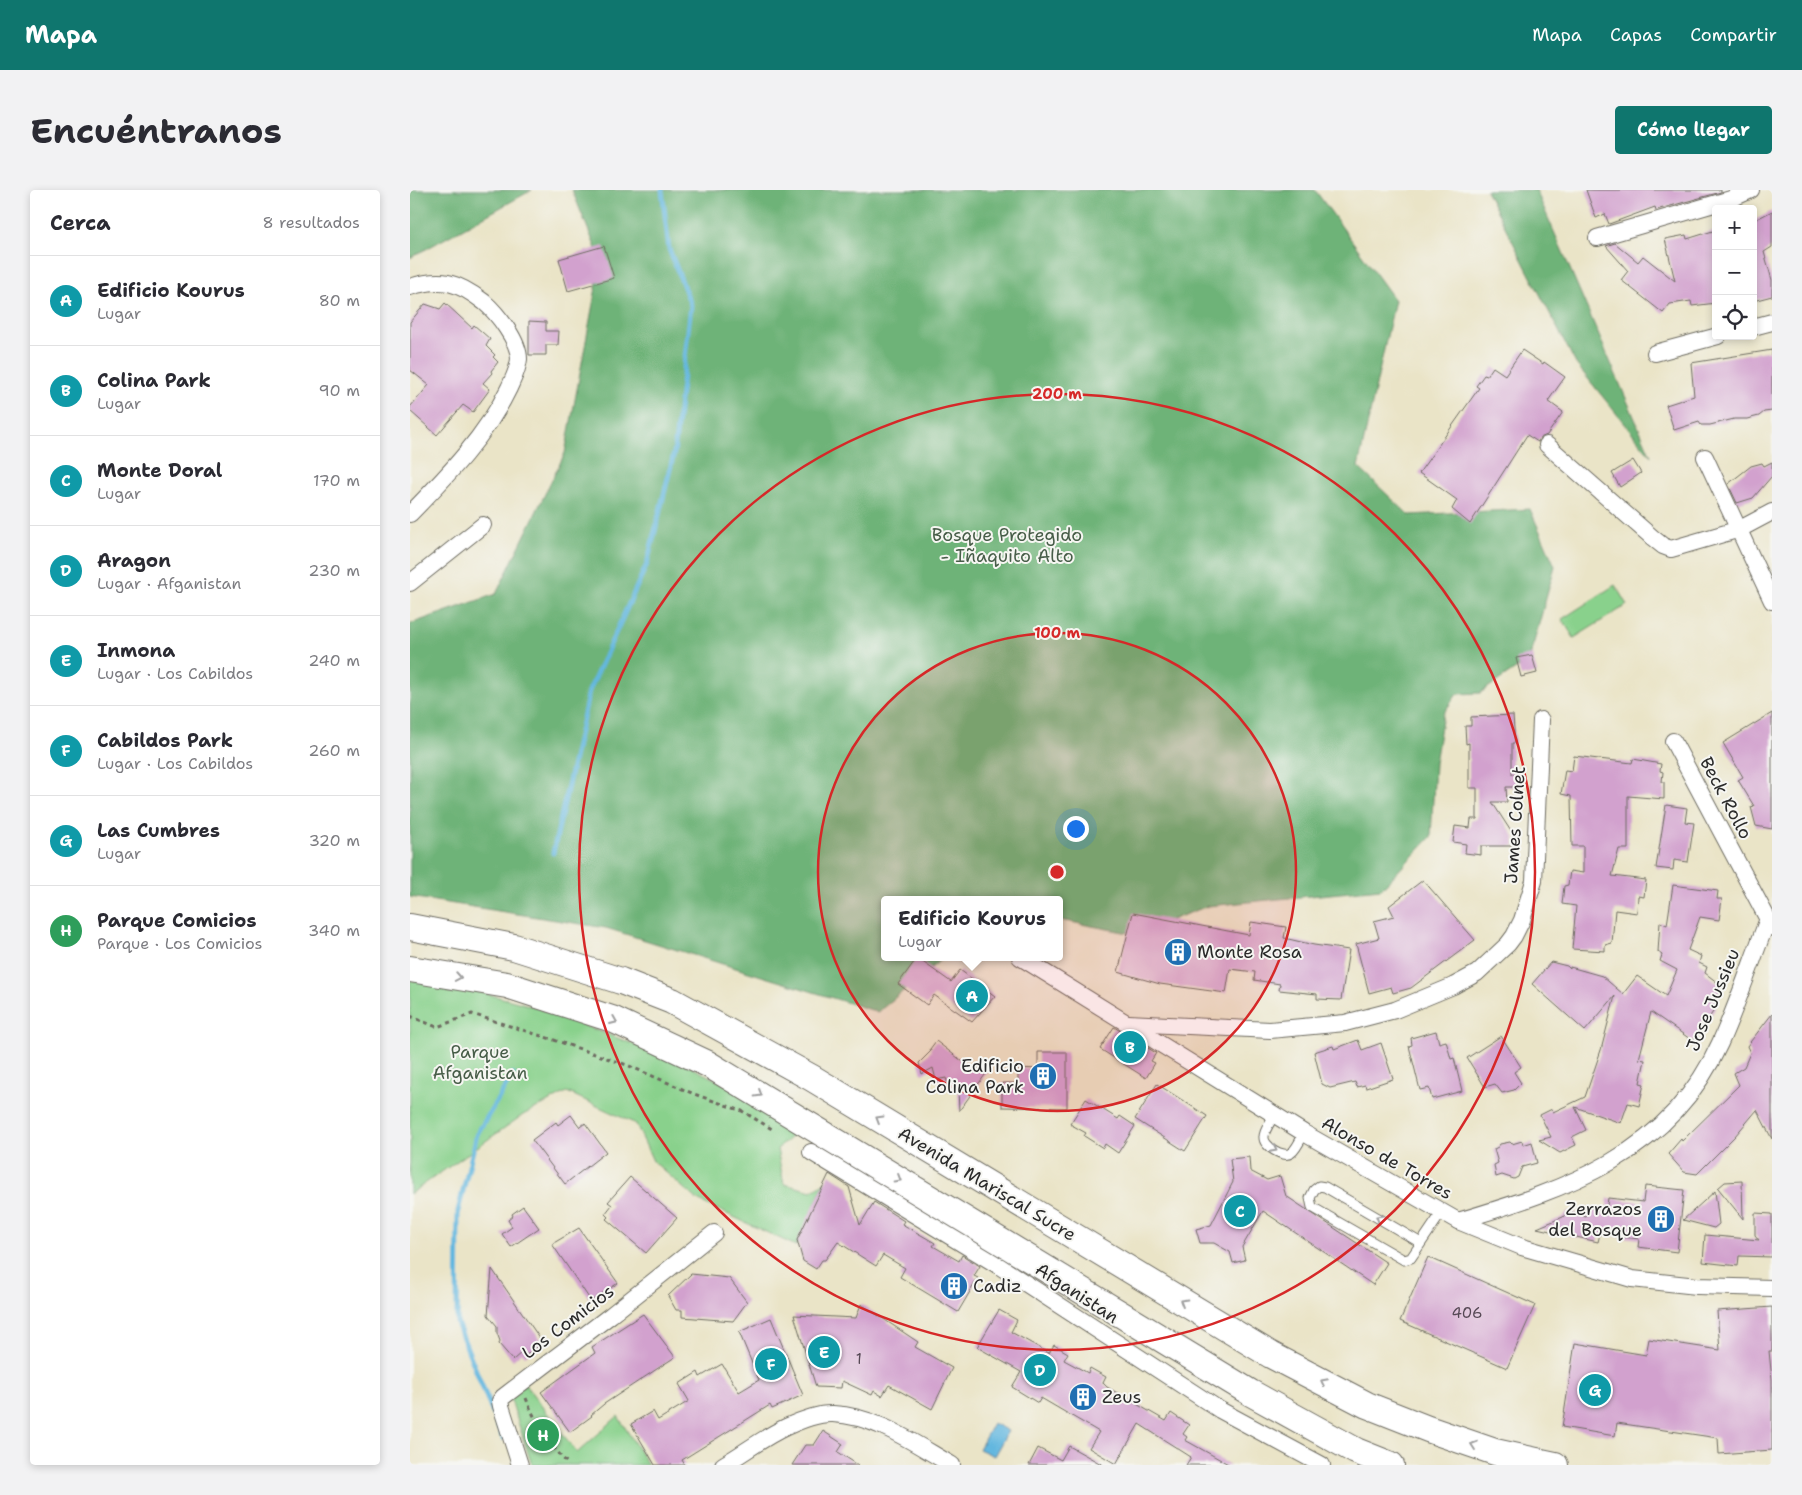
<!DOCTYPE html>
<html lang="es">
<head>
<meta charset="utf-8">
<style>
  :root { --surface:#fff; --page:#f2f2f3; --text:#2b2b33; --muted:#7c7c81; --line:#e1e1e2; --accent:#0f766e }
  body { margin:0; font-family:"Shantell Sans",sans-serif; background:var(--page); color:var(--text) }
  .controls { position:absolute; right:15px; top:15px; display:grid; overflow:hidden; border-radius:5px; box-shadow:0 2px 8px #0003 }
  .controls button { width:45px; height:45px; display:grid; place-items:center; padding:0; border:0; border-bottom:1px solid var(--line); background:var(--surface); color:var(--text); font:25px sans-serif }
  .you { position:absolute; left:665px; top:638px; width:18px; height:18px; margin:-12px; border:4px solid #fff; border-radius:50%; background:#1a73e8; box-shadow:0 0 0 8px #1a73e833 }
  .badge { display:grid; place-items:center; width:32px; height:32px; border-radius:50%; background:var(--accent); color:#fff; font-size:16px; font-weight:700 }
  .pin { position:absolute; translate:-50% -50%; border:2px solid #fff; box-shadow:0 1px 5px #0006 }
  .popup { position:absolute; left:471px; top:706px; width:182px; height:65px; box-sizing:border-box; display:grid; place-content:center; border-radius:5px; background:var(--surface); filter:drop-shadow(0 1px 4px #0005); font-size:16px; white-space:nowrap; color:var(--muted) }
  .popup b { font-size:19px; color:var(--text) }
  .popup::after { content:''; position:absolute; left:50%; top:100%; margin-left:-10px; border:10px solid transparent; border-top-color:var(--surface) }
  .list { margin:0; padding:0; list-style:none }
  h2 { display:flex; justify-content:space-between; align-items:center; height:65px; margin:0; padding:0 20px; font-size:21px }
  h2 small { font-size:16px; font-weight:400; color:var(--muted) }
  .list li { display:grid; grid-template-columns:32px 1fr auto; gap:15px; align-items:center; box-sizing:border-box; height:90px; padding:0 20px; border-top:1px solid var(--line) }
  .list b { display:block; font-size:19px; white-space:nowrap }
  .list p { margin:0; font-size:16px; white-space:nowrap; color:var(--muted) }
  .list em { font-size:16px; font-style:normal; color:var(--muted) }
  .icon { flex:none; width:28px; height:28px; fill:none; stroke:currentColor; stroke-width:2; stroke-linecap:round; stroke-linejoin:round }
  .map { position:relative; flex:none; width:1362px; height:1275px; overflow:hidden; border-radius:5px }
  header { display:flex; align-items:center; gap:30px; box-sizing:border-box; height:70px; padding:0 25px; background:var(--accent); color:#fff }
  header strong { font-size:24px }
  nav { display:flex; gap:28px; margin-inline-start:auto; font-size:18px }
  .intro { display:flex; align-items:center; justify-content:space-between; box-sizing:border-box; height:120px; padding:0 30px }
  h1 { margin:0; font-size:35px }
  .button { padding:12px 22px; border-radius:5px; background:var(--accent); color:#fff; font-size:18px; font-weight:700 }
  main { display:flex; gap:30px; padding:0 30px }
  aside { flex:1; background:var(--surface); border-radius:5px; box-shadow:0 2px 8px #0003 }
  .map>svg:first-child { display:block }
</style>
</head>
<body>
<header>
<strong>Mapa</strong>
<nav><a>Mapa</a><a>Capas</a><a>Compartir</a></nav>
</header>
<div class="intro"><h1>Encuéntranos</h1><a class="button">Cómo llegar</a></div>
<main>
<aside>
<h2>Cerca<small>8 resultados</small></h2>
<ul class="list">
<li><span class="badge" style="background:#0f9aa8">A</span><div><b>Edificio Kourus</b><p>Lugar</p></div><em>80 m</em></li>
<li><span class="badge" style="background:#0f9aa8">B</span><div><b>Colina Park</b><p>Lugar</p></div><em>90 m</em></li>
<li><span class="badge" style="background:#0f9aa8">C</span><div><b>Monte Doral</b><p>Lugar</p></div><em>170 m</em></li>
<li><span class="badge" style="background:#0f9aa8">D</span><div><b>Aragon</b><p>Lugar · Afganistan</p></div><em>230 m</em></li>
<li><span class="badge" style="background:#0f9aa8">E</span><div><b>Inmona</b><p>Lugar · Los Cabildos</p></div><em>240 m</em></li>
<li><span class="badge" style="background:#0f9aa8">F</span><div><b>Cabildos Park</b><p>Lugar · Los Cabildos</p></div><em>260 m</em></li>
<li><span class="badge" style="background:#0f9aa8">G</span><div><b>Las Cumbres</b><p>Lugar</p></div><em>320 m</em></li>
<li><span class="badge" style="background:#2e9e5b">H</span><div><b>Parque Comicios</b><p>Parque · Los Comicios</p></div><em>340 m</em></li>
</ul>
</aside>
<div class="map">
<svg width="1362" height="1275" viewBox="0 0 1362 1275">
  <rect width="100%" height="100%" fill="#f6f6f2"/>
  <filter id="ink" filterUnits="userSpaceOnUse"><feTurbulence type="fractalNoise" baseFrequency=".02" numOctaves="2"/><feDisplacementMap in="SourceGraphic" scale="10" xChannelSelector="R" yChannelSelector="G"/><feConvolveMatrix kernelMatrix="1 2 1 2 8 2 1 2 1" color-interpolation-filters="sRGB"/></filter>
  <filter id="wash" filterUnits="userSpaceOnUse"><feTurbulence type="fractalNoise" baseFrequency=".0096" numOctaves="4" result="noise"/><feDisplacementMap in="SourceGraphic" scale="20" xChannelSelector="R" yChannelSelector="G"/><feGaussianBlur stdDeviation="1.12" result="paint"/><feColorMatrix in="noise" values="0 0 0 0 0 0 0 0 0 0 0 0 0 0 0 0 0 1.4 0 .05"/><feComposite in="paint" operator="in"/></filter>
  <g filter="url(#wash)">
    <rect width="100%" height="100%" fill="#eae4c7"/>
    <!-- green -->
    <g fill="#89d18c" stroke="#5a7e5c">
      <polygon points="1205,395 1217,415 1164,448 1152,429"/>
      <polygon points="0,790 70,802 119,815 269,871 395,935 367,959 374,994 402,1001 415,992 386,1056 287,1010 243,971 226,934 157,902 113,925 0,1004"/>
      <polygon points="115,1194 167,1263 208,1226 238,1275 122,1275 99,1204"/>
    </g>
    <!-- forest -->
    <g fill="#6eb378" stroke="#4c6f52">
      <polygon points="0,0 122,0 0,68"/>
      <polygon points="162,0 905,0 985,110 948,277 999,325 1120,319 1145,376 1119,470 1070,503 1047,504 1033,524 1025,573 1021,647 971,699 798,716 724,744 650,730 650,710 474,710 474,767 534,767 468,822 196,738 0,707 0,434 86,404 155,263 191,71"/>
      <polygon points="1076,0 1126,0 1241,266 1166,174"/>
    </g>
    <!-- water -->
    <polygon fill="#64b7df" stroke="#487185" points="583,1233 598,1241 584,1266 569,1259"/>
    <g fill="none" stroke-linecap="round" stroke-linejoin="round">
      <!-- stream -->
      <g stroke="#64b7df" stroke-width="5">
        <polyline points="143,663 179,501 237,374 264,263 281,115 259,59 252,0"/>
        <polyline points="93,1248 47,1133 48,1021 67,944 103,884"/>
      </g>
    </g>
    <g id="blocks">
      <!-- building -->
      <g fill="#d2a1ce">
        <polygon points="1176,0 1311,0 1311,2 1246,20 1245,17 1199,34 1195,24 1186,28"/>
        <polygon points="1362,21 1362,57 1354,62 1362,90 1362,106 1343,111 1343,31"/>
        <polygon points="1306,40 1306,113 1282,116 1281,111 1260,114 1253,123 1211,90 1218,81 1196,56 1205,53 1228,72 1233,66 1265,91 1255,49 1276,45 1277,49"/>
        <polygon points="194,56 204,88 158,101 149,69"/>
        <polygon points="35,113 62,138 64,135 80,149 76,156 85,165 83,167 88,172 81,181 82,183 73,193 80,199 63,222 53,215 27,245 0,221 0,217 19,195 0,180 0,132 15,114 30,119"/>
        <polygon points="119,131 136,132 136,141 149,141 148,155 136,155 136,165 119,165"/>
        <polygon points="1112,160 1133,174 1134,172 1155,187 1138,211 1153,222 1137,245 1130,248 1128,252 1117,245 1060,334 1042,319 1047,310 1009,283 1069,198 1066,196 1074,185 1077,186 1083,177 1095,185"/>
        <polygon points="1362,160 1362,221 1354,222 1349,226 1337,229 1324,229 1300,235 1291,235 1289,232 1264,240 1256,215 1284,206 1281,173"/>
        <polygon points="1223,270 1231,283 1210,297 1202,283"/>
        <polygon points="1362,272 1362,286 1343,308 1327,313 1318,294 1341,276 1352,273 1354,276"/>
        <polygon points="1122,465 1127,483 1111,487 1106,468"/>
        <polygon points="1362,523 1362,639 1346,636 1341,617 1344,616 1328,590 1333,587 1313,553"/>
        <polygon points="1103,525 1105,553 1102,553 1102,584 1109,584 1108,597 1096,597 1097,612 1082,612 1104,646 1105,656 1071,656 1071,665 1055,663 1056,654 1043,652 1045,636 1060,638 1061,629 1067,629 1067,598 1059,598 1059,553 1056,554 1055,536 1061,536 1061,527"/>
        <polygon points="1164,566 1222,573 1223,569 1251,574 1250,581 1253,582 1252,592 1254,592 1254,609 1218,606 1218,659 1209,659 1202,686 1236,690 1234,707 1228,706 1227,723 1205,720 1202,753 1195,755 1195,761 1162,759 1166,716 1152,714 1154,696 1158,695 1160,681 1173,683 1173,656 1162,656 1161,606 1151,604 1155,580 1162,581"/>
        <polygon points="1256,615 1277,618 1275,632 1284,633 1278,672 1264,670 1263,680 1246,678"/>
        <polygon points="1013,690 1065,750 1001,798 983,803 981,797 959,803 946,754 969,748 964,731 984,726 979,716"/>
        <polygon points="1263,695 1308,701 1307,709 1312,709 1309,730 1290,727 1278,760 1291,766 1289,773 1297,777 1295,783 1312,796 1305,819 1283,851 1241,822 1229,869 1235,870 1230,893 1234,894 1229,916 1218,913 1211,933 1165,917 1176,940 1162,947 1166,955 1150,963 1129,950 1141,947 1130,925 1142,919 1143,922 1175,907 1191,860 1205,806 1175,841 1122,794 1141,772 1157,776 1160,779 1160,777 1192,786 1213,804 1227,786 1256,806 1267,780 1250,771 1252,765 1248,762 1250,732 1257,735"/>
        <polygon points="723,723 839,745 841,732 876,737 874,748 904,755 939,760 931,810 907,809 907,804 869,800 870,794 844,790 845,782 820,779 816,803 750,794 708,782"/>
        <polygon points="507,768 541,792 550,780 585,806 562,832 524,805 517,815 488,794"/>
        <polygon points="1362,824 1362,949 1347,920 1325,946 1287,984 1274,982 1258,964 1271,949 1272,951 1329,895 1324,883 1334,877 1340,863 1337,856"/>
        <polygon points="704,837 746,863 741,871 745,873 736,888 690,859"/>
        <polygon points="1026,841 1029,853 1036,851 1041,869 1044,868 1052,901 1022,909 1019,898 1010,900 999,856 1002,855 1001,848"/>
        <polygon points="1091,846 1111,877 1104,882 1111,893 1104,900 1092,903 1085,894 1075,897 1057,868"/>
        <polygon points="948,850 952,860 971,853 983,889 956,898 955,895 947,897 945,892 920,898 912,894 904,862 923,856 924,859"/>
        <polygon points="526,851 561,878 580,878 549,921 548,899 539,898 536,888 526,890 523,878 512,884 509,873 521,861 520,859"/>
        <polygon points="628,862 657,862 657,918 592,917 592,893 608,893 608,878 628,879"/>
        <polygon points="747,894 797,926 775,961 725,929"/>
        <polygon points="676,909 708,929 710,926 725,936 708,963 695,954 693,958 674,946 676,943 660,934"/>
        <polygon points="161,925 170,937 175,933 196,962 155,994 122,950 146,932 148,935"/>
        <polygon points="1112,951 1113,955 1122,952 1127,973 1112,977 1108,987 1104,989 1092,985 1086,987 1084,975 1088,973 1084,959 1088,957 1090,954 1100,952 1102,954"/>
        <polygon points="839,967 840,981 857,990 870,986 876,1006 977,1073 963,1095 853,1021 832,1057 835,1070 823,1073 820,1062 804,1053 790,1053 786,1039 801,1035 823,992 820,969"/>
        <polygon points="419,984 439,997 450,1035 464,1012 494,1031 492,1034 525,1053 523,1056 549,1071 552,1065 570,1076 564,1086 568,1088 548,1122 490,1087 495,1078 473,1065 466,1076 428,1052 415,1070 412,1070 406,1079 393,1071 387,1050"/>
        <polygon points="220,987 267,1028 236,1063 196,1029 198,1027 195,1024 202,1015 198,1012"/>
        <polygon points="1332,991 1333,1029 1308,998 1315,992"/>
        <polygon points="1235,996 1274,1000 1267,1062 1228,1057 1229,1049 1190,1044 1188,1052 1127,1038 1153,1027 1158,1021 1176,1026 1178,1017 1196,1022 1198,1008 1233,1012"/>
        <polygon points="1305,1001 1309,1034 1304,1038 1273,1030"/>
        <polygon points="113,1016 129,1038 101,1057 92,1044 102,1037 98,1030 103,1026 102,1024"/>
        <polygon points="1345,1023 1362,1024 1362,1067 1329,1066 1328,1076 1293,1072 1295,1045 1349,1050 1345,1045"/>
        <polygon points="169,1038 208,1093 181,1111 142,1054"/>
        <polygon points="1018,1067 1125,1115 1097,1178 990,1131"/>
        <polygon points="82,1079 133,1153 115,1166 112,1162 103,1170 89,1154 90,1151 87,1143 87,1136 78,1125"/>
        <polygon points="281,1084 319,1088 337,1112 323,1131 272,1127 272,1120 266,1120 258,1106"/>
        <polygon points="451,1114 508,1152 505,1157 542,1178 522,1219 479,1195 472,1206 464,1201 462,1205 432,1191 431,1198 406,1197 384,1125 446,1128"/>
        <polygon points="1362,1117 1362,1161 1359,1161 1362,1190 1362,1260 1309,1264 1308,1248 1207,1233 1205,1246 1152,1237 1165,1153 1236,1165 1239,1149 1310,1160 1307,1121"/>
        <polygon points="589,1120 607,1130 601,1142 639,1163 644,1155 658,1163 654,1170 678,1183 680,1178 696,1187 693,1193 697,1197 756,1231 761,1223 779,1235 773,1244 777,1247 775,1250 820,1275 776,1275 781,1267 729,1234 706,1274 679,1258 689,1242 631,1208 628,1213 602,1197 611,1182 567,1157"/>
        <polygon points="233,1124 265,1167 194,1214 181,1225 182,1226 160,1242 131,1202 185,1163 182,1157"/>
        <polygon points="361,1128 393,1205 362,1219 360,1215 272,1270 275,1275 245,1275 221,1234 243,1221 248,1230 279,1211 269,1194 288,1182 290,1187 312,1174 329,1202 349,1190 329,1142"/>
        <polygon points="413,1241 433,1254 428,1262 448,1275 382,1275 395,1255 404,1255"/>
        <polygon points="659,1256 693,1275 619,1275 628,1258 651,1270"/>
      </g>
    </g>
  </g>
  <g filter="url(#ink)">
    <use href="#blocks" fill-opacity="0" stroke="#6e6c62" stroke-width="1"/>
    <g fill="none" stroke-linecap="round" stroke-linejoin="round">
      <defs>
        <g id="service">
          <path d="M864,925C861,932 854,940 854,947C853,956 873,968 881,963C886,960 891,949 894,943"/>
          <polyline points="1011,1053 915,997 909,996 904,1000 900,1008 902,1017 994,1070 1001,1068 1032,1022"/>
        </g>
        <g id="minor">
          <polyline points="1187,48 1321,9 1341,0"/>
          <path d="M0,97C32,87 48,92 74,112C87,123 109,151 109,169C108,180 103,189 99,198C76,246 37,286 0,324"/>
          <polyline points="1343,137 1362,132"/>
          <polyline points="1245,163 1308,146"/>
          <polyline points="1137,255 1243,348 1253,356 1261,359 1330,339 1362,322"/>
          <polyline points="1295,267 1362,411"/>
          <polyline points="0,393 73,335"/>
          <polyline points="1263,551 1362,737"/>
          <polyline points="610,767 894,943 1048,1031 1112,1057 1222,1089 1287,1096 1362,1098"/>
          <polyline points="718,833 860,840 935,833 985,820 1043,796 1067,783 1098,754 1104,746 1112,730 1124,691 1131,530"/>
          <polyline points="401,962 589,1076 810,1220 912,1275"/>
          <path d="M1048,1031C1156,999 1260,965 1310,853C1328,813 1342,770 1358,729"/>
          <polyline points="110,1275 91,1216 90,1211 93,1207 201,1125 304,1043"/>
          <path d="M313,1275C334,1263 354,1247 376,1237C389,1231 408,1223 423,1224C467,1226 505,1254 542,1275"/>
        </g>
        <g id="primary">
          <polyline points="0,737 104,757 211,791 262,811 402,888 861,1165 957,1215 1018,1239 1085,1262 1145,1275"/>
          <polyline points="0,779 97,795 202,829 298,874 841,1203 946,1261 981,1275"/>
        </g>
      </defs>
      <!-- service casing -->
      <use href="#service" stroke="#6e6c62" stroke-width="11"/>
      <!-- minor casing -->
      <use href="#minor" stroke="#6e6c62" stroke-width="18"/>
      <!-- primary casing -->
      <use href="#primary" stroke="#6e6c62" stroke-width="28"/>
      <!-- path -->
      <g stroke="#6e6c62" stroke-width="3" stroke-dasharray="4 4" stroke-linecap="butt">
        <polyline points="0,826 27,837 62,824 144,850 217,875 284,904 332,921 362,939"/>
        <path d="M116,1208C126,1234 141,1256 159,1275"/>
      </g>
      <!-- service -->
      <use href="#service" stroke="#fff" stroke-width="9"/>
      <!-- minor -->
      <use href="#minor" stroke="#fff" stroke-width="16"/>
      <!-- primary -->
      <use href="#primary" stroke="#fff" stroke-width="26"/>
    </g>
    <!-- one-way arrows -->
    <defs><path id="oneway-chevron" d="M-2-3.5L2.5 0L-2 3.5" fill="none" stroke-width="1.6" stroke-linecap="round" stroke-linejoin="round" transform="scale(1.25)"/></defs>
    <g stroke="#a0a0a0">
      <use href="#oneway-chevron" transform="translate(48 787) rotate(10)"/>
      <use href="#oneway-chevron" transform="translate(204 831) rotate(23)"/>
      <use href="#oneway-chevron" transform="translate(349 904) rotate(31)"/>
      <use href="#oneway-chevron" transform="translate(469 929) rotate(-149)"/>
      <use href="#oneway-chevron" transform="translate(864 959) rotate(27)"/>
      <use href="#oneway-chevron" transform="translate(488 989) rotate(31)"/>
      <use href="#oneway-chevron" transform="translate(969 1028) rotate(-150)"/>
      <use href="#oneway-chevron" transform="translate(773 1112) rotate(-149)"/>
      <use href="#oneway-chevron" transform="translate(914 1192) rotate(-153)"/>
      <use href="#oneway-chevron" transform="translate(1064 1255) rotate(-161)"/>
    </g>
  </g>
  <!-- distance rings -->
  <circle cx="647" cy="682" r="239" fill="#d62828" fill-opacity=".12"/>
  <g fill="none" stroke="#d62828" stroke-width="2.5">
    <circle cx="647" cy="682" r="239"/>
    <circle cx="647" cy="682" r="478"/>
  </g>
  <!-- icons -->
  <defs>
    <symbol id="building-disc" viewBox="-11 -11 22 22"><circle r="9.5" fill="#1f6fb2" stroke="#f6f6f2"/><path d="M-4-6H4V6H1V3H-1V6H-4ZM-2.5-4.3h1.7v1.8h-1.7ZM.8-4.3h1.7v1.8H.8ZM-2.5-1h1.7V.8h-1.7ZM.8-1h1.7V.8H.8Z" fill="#fff"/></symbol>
  </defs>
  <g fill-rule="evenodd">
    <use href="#building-disc" x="752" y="746" width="32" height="32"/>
    <use href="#building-disc" x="617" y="870" width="32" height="32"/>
    <use href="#building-disc" x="1235" y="1013" width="32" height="32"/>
    <use href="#building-disc" x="528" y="1080" width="32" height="32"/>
    <use href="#building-disc" x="657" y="1191" width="32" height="32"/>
  </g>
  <g text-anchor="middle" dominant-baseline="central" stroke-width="4" stroke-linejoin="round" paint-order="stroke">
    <!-- number labels -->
    <g font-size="15" fill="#554854">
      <text x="1057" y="1123">406</text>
      <text x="449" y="1169">1</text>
    </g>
    <!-- park labels -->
    <g font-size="18" fill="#475d48" stroke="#f6f6f2">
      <text x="597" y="345">Bosque Protegido<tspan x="597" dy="21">- Iñaquito Alto</tspan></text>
      <text x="70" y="862">Parque<tspan x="70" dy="21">Afganistan</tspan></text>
    </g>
    <!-- street labels -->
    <g font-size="18" fill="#2b2b2b" stroke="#f6f6f2">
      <text transform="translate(1316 608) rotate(62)">Beck Rollo</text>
      <text transform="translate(1105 635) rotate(-86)">James Colnet</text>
      <text transform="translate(1303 810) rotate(-67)">Jose Jussieu</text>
      <text transform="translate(977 968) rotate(30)">Alonso de Torres</text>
      <text transform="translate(577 994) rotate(31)">Avenida Mariscal Sucre</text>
      <text transform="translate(667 1103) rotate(33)">Afganistan</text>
      <text transform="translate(158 1132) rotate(-37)">Los Comicios</text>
    </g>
    <!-- poi labels -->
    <g font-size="18" fill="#2b2b2b" stroke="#f6f6f2" text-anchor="start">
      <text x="787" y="762">Monte Rosa</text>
      <text x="614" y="876" text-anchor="end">Edificio<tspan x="614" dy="21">Colina Park</tspan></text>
      <text x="1232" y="1019" text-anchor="end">Zerrazos<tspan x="1232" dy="21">del Bosque</tspan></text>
      <text x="563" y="1096">Cadiz</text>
      <text x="692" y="1207">Zeus</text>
    </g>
  </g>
  <circle cx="647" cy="682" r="8" fill="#d62828" stroke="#f6f6f2" stroke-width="2.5"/>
  <g font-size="15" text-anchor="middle" font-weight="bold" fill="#d62828" stroke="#f6f6f2" stroke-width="4" stroke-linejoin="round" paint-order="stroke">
    <text x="647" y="209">200 m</text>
    <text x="647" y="448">100 m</text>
  </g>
</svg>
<div class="controls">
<button>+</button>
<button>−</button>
<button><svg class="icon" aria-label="locate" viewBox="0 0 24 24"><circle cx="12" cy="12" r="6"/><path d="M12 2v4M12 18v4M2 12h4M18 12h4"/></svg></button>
</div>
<div class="you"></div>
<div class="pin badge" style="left:562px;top:806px;background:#0f9aa8">A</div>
<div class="popup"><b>Edificio Kourus</b>Lugar</div>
<div class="pin badge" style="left:720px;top:857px;background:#0f9aa8">B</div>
<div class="pin badge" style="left:830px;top:1021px;background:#0f9aa8">C</div>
<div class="pin badge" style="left:630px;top:1180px;background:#0f9aa8">D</div>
<div class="pin badge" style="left:414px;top:1162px;background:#0f9aa8">E</div>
<div class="pin badge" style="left:361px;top:1174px;background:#0f9aa8">F</div>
<div class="pin badge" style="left:1185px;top:1200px;background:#0f9aa8">G</div>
<div class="pin badge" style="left:133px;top:1245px;background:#2e9e5b">H</div>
</div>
</main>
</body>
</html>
